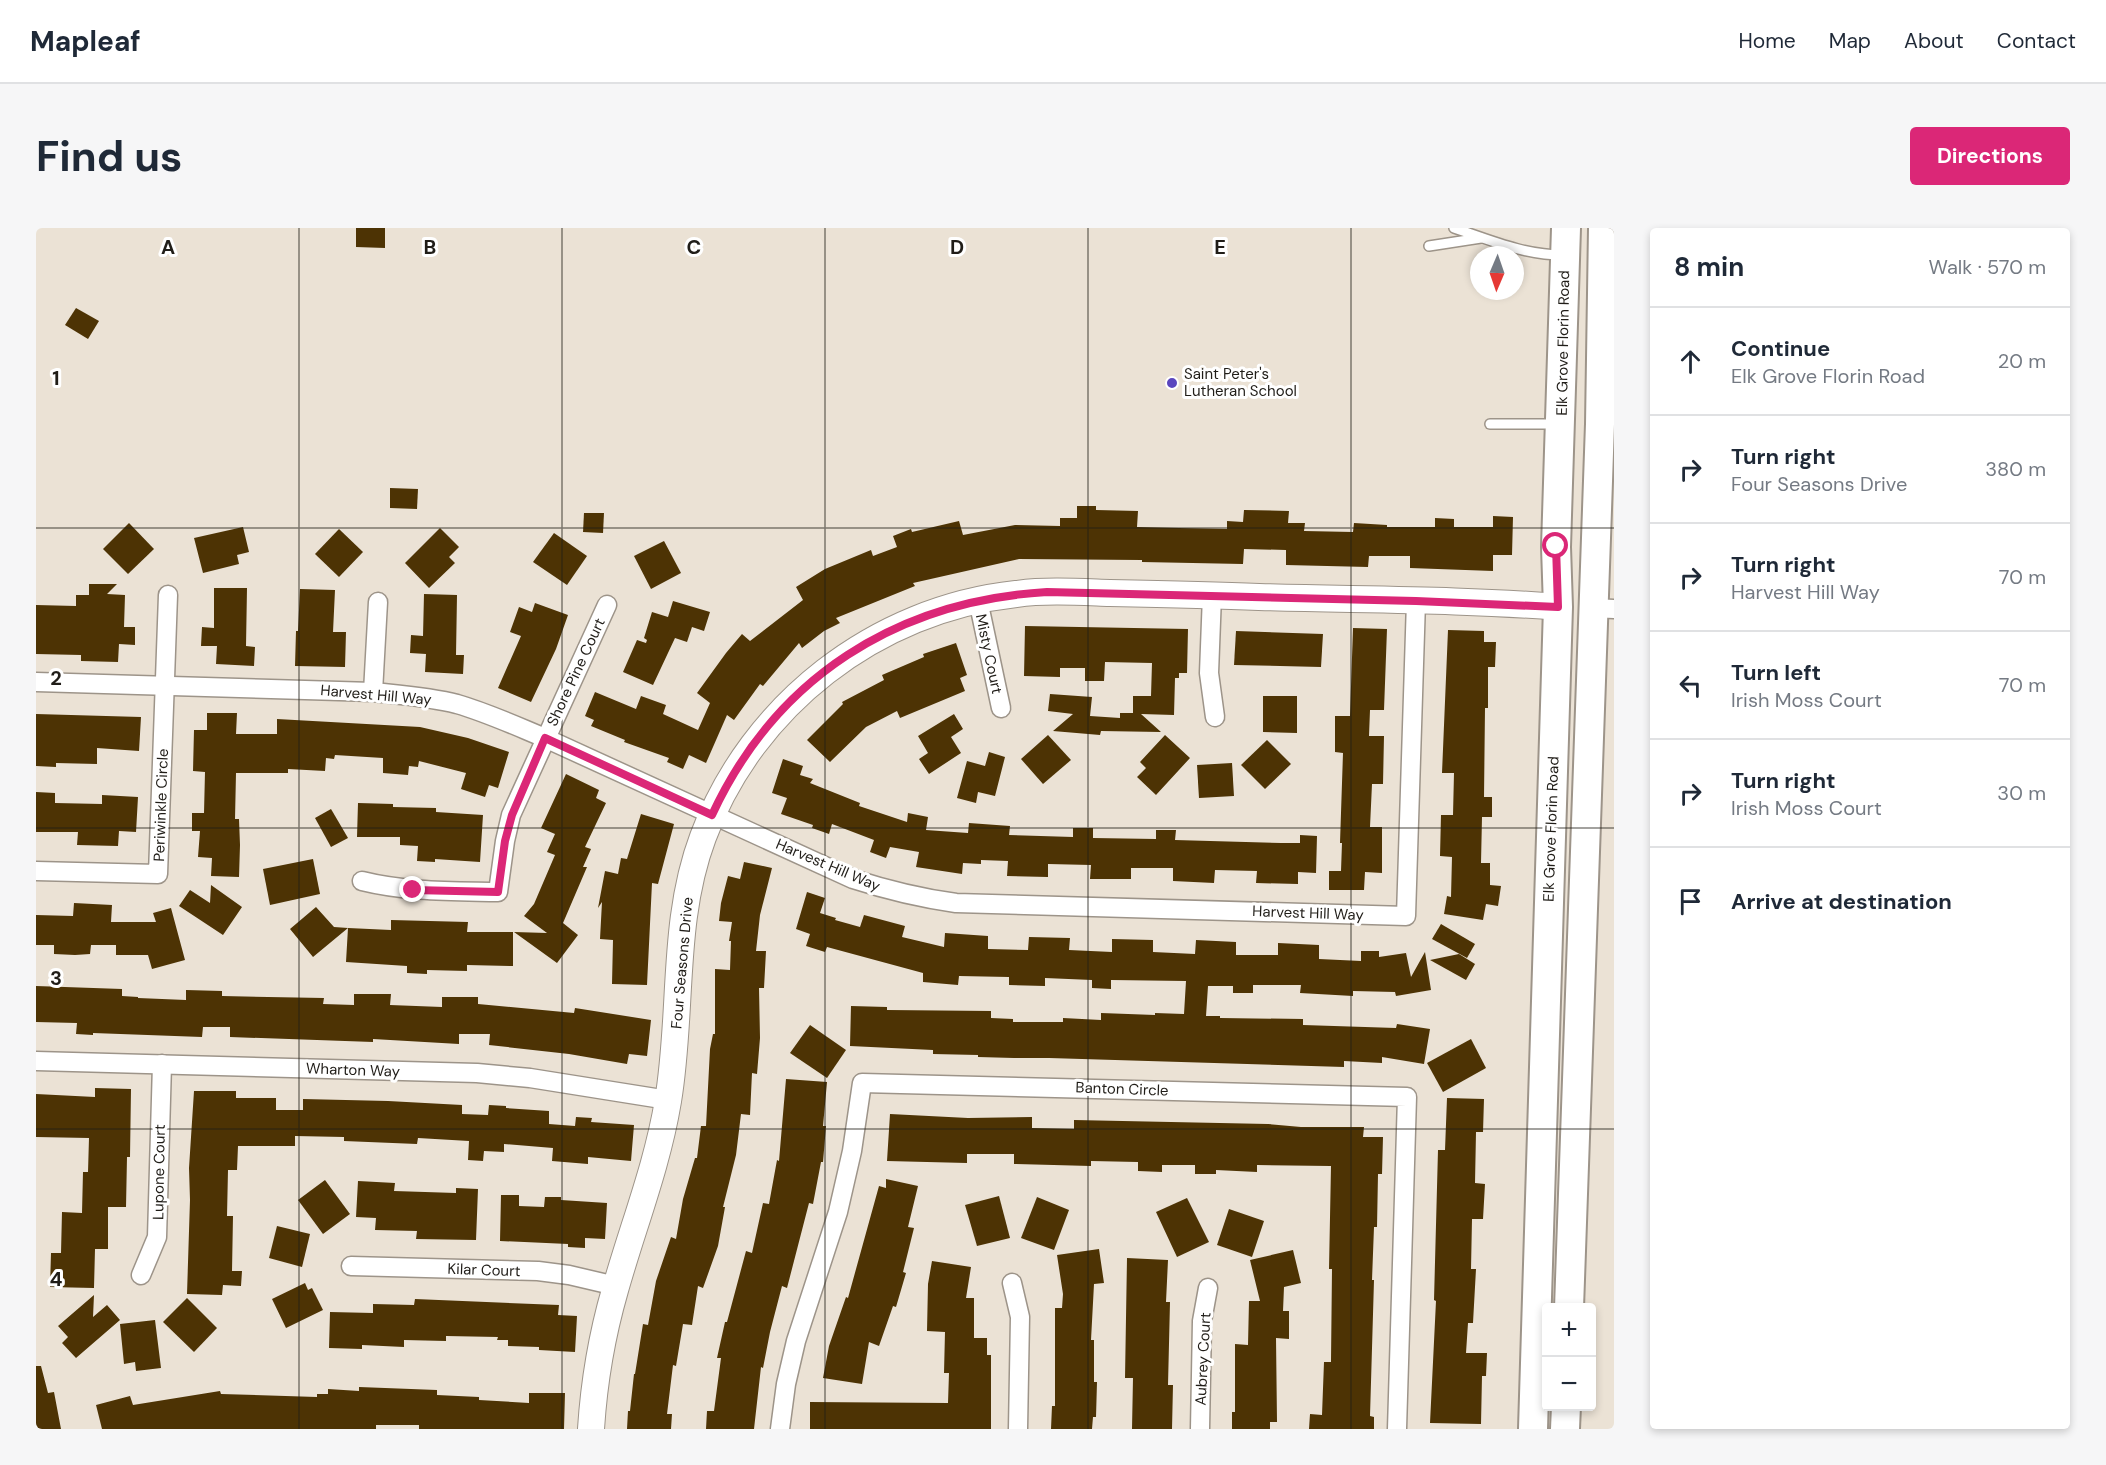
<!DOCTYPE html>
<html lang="en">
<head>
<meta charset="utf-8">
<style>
  :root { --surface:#fff; --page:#f6f6f7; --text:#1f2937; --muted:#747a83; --line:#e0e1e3; --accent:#db2777 }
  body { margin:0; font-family:"DM Sans",sans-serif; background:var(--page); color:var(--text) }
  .controls { position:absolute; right:18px; bottom:18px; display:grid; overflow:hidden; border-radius:6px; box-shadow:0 3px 9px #0003 }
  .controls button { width:54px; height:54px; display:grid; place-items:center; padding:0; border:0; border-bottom:2px solid var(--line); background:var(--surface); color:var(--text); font:30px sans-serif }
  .compass { position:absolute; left:1434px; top:18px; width:54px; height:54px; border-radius:50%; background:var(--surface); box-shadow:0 3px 9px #0003; rotate:182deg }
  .stop { position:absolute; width:18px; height:18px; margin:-14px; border:4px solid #db2777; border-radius:50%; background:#fff }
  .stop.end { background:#db2777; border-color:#fff; box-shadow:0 2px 6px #0008 }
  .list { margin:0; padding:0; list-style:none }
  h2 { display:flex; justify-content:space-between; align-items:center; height:78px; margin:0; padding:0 24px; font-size:26px }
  h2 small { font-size:20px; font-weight:400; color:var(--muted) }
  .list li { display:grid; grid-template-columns:39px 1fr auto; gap:18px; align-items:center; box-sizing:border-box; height:108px; padding:0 24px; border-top:2px solid var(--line) }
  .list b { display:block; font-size:22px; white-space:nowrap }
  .list p { margin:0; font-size:20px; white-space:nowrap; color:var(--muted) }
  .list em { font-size:20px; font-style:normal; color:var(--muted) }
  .icon { flex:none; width:33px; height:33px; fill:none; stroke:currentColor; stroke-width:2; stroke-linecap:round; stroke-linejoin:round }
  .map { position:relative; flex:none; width:1578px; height:1201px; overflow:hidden; border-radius:6px }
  header { display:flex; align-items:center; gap:36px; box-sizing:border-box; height:84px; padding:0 30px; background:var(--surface); border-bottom:2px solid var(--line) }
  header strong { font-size:28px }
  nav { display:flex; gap:33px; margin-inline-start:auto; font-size:21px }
  .intro { display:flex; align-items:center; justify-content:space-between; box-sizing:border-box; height:144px; padding:0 36px }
  h1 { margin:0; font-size:42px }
  .button { padding:15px 27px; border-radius:6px; background:var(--accent); color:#fff; font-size:21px; font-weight:700 }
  main { display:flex; gap:36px; padding:0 36px }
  aside { flex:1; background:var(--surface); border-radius:6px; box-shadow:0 3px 9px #0003 }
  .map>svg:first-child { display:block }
</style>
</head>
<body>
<header>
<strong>Mapleaf</strong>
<nav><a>Home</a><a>Map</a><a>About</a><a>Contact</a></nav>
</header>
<div class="intro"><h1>Find us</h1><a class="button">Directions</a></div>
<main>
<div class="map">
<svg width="1578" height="1201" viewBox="0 0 1578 1201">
  <rect width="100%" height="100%" fill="#ebe2d5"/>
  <!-- building -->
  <g fill="#4d3304">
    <polygon points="320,0 349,0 349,20 320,19"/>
    <polygon points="40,80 63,93 52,111 29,97"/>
    <polygon points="354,260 382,261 381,281 354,280"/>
    <polygon points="1041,278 1060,278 1060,282 1102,283 1101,299 1143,300 1191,301 1191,293 1207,294 1208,282 1253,283 1252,295 1269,295 1268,303 1317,304 1318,295 1351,297 1351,299 1399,299 1399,290 1418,291 1418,299 1457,299 1457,288 1477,289 1476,327 1457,327 1457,343 1374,340 1374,328 1333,328 1332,339 1250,337 1250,322 1208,321 1207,336 1106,334 1106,332 983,331 877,355 879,358 800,390 804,395 788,403 766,420 763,415 727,458 724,456 698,492 691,487 670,535 653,527 647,541 631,534 633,530 588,514 589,512 555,498 558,492 549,488 559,464 600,481 605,468 630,477 627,486 662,502 674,475 661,465 690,425 706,406 714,413 767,372 760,359 789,341 835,322 837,328 861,319 857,308 875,301 876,304 923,293 927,307 979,297 1024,298 1024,290 1041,290"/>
    <polygon points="548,285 568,285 567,305 547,304"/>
    <polygon points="93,295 118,321 92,346 67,321"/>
    <polygon points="207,299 213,324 201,327 203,336 167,345 158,310"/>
    <polygon points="404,300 423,319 413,329 419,335 393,360 369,335"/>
    <polygon points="303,301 327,324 303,349 279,326"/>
    <polygon points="518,305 551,328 531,357 497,334"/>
    <polygon points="628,313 645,345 615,361 598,328"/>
    <polygon points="53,356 81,356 71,366 89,367 88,399 99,399 99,417 83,416 82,434 45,433 45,427 0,426 0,377 40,378 40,367 53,367"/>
    <polygon points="178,360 211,360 210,418 219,419 218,438 180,436 181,418 165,418 166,399 178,400"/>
    <polygon points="264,361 299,362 297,404 310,404 309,439 259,438 260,403 262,403"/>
    <polygon points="388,366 421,367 420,427 428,427 427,446 389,444 390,426 374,425 375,407 387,408"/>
    <polygon points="637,373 674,384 668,403 656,399 651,414 639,410 617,457 587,444 601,412 610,415 611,412 608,410 616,384 632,389"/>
    <polygon points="499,375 532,387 520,421 495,474 462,460 485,408 474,404 483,379 496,384"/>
    <polygon points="989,398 1152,401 1151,445 1143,445 1143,450 1139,450 1138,487 1105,486 1125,504 1065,503 1064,507 1017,503 1037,486 1012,483 1014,466 1056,469 1054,488 1084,490 1084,485 1097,485 1097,468 1115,468 1116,435 1069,434 1068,453 1049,453 1049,440 1024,440 1024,449 988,448"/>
    <polygon points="1317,400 1351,401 1348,482 1334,482 1333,508 1348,508 1347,556 1336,556 1334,599 1346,599 1346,645 1329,644 1328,662 1293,662 1293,643 1305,643 1306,615 1304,615 1307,525 1299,524 1299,488 1314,488"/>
    <polygon points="1412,402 1448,403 1448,414 1460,414 1459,439 1452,439 1452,480 1449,480 1448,569 1456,569 1456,589 1446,589 1445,635 1454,635 1454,657 1465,658 1462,678 1450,676 1447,692 1408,686 1411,668 1415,669 1416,629 1404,628 1405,587 1417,587 1418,545 1406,545"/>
    <polygon points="1200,403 1287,406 1285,439 1198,437"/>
    <polygon points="920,415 931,447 924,450 929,463 864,490 861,483 830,499 794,534 771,512 807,476 806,474 848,452 846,447 888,429 887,426"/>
    <polygon points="1227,468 1261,468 1261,505 1227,504"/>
    <polygon points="171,485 201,485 200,506 241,506 241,491 384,499 432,510 473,524 462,560 453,557 449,569 425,561 430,545 383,533 382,539 373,538 372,547 347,545 347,530 299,527 298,531 290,530 289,543 252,541 252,545 200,545 199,591 203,591 204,617 203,649 175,648 176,630 162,629 164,603 156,603 156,585 168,585 169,544 157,543 158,502 171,502"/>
    <polygon points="0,486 105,489 103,523 61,520 61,536 20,535 20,539 0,538"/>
    <polygon points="918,486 927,501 915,509 925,525 893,546 883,531 892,525 882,508"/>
    <polygon points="1012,507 1035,532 1007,556 985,531"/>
    <polygon points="1129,507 1154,530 1120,567 1101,549 1110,540 1104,534"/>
    <polygon points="1231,512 1255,536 1229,561 1205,537"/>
    <polygon points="953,524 969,529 959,568 942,564 940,575 921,570 931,533 949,538"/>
    <polygon points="747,531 767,538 764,547 777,551 774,555 824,575 823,578 871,594 872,585 892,589 890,602 932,605 933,595 974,598 973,607 1037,609 1037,600 1057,600 1057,610 1120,611 1120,602 1140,602 1139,612 1245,615 1264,615 1264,607 1281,608 1280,645 1262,644 1262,656 1220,655 1221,643 1179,642 1178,655 1137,653 1137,640 1095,640 1095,651 1054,651 1055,637 1012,636 1012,649 971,648 972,633 945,632 945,636 927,635 926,646 880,639 883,624 854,619 850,630 834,624 838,612 796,596 793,606 776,600 777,597 745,586 751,570 736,565"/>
    <polygon points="1196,535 1198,568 1163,570 1161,537"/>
    <polygon points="530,546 563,562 560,570 570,575 549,619 555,621 547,639 551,639 527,695 542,707 521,735 478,704 511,705 488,688 498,676 519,627 511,624 519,606 505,600"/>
    <polygon points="0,564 19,565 19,575 66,576 66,567 102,569 100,604 83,603 82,618 41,617 42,604 0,604"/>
    <polygon points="322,575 357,576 357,579 400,580 400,584 447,587 444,634 399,631 399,634 381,633 382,618 364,617 364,609 321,609"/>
    <polygon points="295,581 312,610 295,619 279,590"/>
    <polygon points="605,586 638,596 622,656 616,655 611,757 576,756 577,712 564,711 566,674 562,680 569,643 582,646 585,630 591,631"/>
    <polygon points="277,631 284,666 234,677 227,641"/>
    <polygon points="708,634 736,640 724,687 720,723 730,723 728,760 723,760 724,810 721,846 716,845 714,887 705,886 700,927 687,979 689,979 682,1018 667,1060 662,1058 656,1097 647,1096 640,1138 637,1137 631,1186 636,1186 635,1201 591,1201 592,1183 594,1183 598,1146 599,1146 607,1096 612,1097 620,1053 635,1009 640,1011 647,971 659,930 661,930 665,898 670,898 674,821 677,806 679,806 679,741 694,742 695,713 693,713 696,694 683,693 685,675 692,648 704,651"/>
    <polygon points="175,657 206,679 187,707 143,678 154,662 174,675"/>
    <polygon points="771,664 789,670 784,685 800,690 799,692 824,699 828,687 869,698 866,709 908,719 909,705 952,708 952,721 992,722 993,709 1034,710 1033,722 1076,724 1076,711 1117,712 1117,724 1159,726 1160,712 1200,714 1200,727 1242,727 1242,715 1283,717 1283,731 1325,733 1325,723 1343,723 1343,729 1370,725 1375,749 1389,724 1395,762 1360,768 1359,764 1317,763 1317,768 1264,765 1265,757 1217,757 1217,765 1197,765 1197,758 1172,758 1170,788 1184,788 1184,790 1267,791 1267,797 1360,800 1361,796 1394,801 1388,836 1346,829 1346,835 1308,833 1308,839 1013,830 978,830 942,829 942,827 897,826 897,822 814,818 815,778 851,779 851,782 955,783 955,790 977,791 977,794 1027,794 1027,790 1065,792 1065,785 1119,787 1119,785 1148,786 1150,753 1075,752 1075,761 1056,760 1056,752 1009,750 1009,758 973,757 973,749 923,748 922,757 887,754 887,745 791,719 789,724 770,718 774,706 760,701"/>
    <polygon points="38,675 76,677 75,694 120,694 117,685 135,680 149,732 116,741 112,727 80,727 80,717 55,717 54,726 39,727 18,726 18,717 0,717 0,687 37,688"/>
    <polygon points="280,679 298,699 312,700 277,729 254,701"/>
    <polygon points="355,692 432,694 431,704 477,704 477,738 431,737 431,743 391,742 391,746 371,745 371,738 310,734 312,700 355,702"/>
    <polygon points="1405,696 1439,716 1431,730 1396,711"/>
    <polygon points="1423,726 1439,736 1430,752 1394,732"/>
    <polygon points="0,758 86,761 86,768 102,769 102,770 150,772 150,762 186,763 186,768 288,770 287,776 318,777 318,766 355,766 354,777 406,779 406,769 442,769 442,776 538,785 539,780 615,792 611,828 593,826 591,836 533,826 453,817 454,806 423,806 423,816 337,811 337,814 194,809 194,799 167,799 166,809 57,805 57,807 40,806 41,795 0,794"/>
    <polygon points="774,797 810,822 791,850 754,825"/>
    <polygon points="1435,811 1450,840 1407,864 1391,835"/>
    <polygon points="750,851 791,854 787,898 790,898 787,934 785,934 777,976 773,975 751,1060 746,1058 734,1104 727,1140 725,1139 718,1201 670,1201 671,1183 678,1183 685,1130 681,1130 689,1094 691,1094 710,1023 716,1025 727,975 733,976 741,932 743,933"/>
    <polygon points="59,860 95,861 94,929 91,929 90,979 72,979 72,1021 59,1021 58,1060 14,1059 15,1025 25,1025 26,984 46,985 47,944 52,944 53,910 0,909 0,866 59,869"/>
    <polygon points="158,863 200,863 200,870 240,870 240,882 267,882 267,871 352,873 426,877 426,886 452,887 453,877 470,878 470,880 513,883 513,896 539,898 540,889 556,890 555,894 598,897 595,933 552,929 552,936 516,933 517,920 468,916 468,924 448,923 447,933 432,932 433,913 382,910 381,916 308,913 308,909 259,908 259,918 202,918 201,942 192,942 191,988 197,988 196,1043 206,1043 205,1058 187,1057 186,1067 151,1066 154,972 153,940"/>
    <polygon points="1411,870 1448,871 1447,904 1440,904 1439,955 1449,956 1447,991 1436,991 1435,1041 1440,1041 1437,1095 1432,1095 1430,1125 1451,1125 1450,1148 1446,1148 1445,1196 1394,1195 1400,1073 1398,1072 1402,922 1409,922"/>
    <polygon points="854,886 932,890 996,889 996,900 1038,901 1038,892 1232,896 1265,899 1328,899 1327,909 1347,909 1346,946 1342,946 1341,999 1338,999 1336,1052 1338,1052 1334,1188 1338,1189 1338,1201 1273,1201 1274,1186 1286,1187 1288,1134 1295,1134 1296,1041 1293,1041 1295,938 1221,937 1221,944 1180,942 1180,946 1159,946 1159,937 1126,937 1126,944 1102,943 1102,934 1055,933 1055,938 978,936 978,926 931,926 931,935 851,933"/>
    <polygon points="850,951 882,958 872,999 878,1000 867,1044 870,1045 860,1079 857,1078 843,1118 833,1114 826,1156 787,1150 793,1118 810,1069 812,1070 843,958 850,960"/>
    <polygon points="289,952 314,986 287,1006 262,972"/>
    <polygon points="322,953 359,955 358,963 420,965 420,960 442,961 440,1012 380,1011 381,1003 339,1002 340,990 320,989"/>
    <polygon points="465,967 483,967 483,978 508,979 509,969 525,969 525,972 571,975 569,1011 549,1010 549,1020 532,1019 532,1016 464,1013"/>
    <polygon points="963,968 974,1010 941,1018 929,977"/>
    <polygon points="1001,969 1033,982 1018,1022 985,1010"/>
    <polygon points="1151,970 1173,1014 1141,1029 1120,984"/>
    <polygon points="1193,981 1228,993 1216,1029 1181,1017"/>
    <polygon points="241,998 274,1006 266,1039 233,1030"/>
    <polygon points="1063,1021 1068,1055 1058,1056 1055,1112 1058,1112 1058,1154 1061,1154 1060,1189 1057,1189 1056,1201 1015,1201 1016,1178 1019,1178 1019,1080 1026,1080 1027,1066 1021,1027"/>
    <polygon points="1257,1022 1265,1055 1248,1059 1247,1083 1253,1083 1253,1111 1240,1110 1241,1194 1234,1194 1234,1201 1196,1201 1196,1184 1199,1184 1199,1116 1212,1117 1213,1073 1224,1073 1214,1032"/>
    <polygon points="1091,1030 1132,1032 1130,1074 1134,1074 1132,1157 1137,1157 1136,1201 1096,1201 1097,1150 1089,1150"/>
    <polygon points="896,1033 935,1039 930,1070 938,1070 938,1110 951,1110 951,1127 955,1127 955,1201 774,1201 774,1174 912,1175 913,1145 908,1145 909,1104 891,1103 892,1056"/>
    <polygon points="269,1055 272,1062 276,1060 287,1082 250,1100 236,1071"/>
    <polygon points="58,1067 57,1089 71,1077 84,1092 40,1130 26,1115 32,1109 22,1098"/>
    <polygon points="151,1070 181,1100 158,1124 127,1094"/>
    <polygon points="379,1071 523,1077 522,1087 541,1088 539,1124 503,1122 503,1119 472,1118 472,1112 461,1112 462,1109 410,1108 410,1113 368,1112 368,1119 326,1117 326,1121 293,1120 294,1084 337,1085 337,1076 378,1077"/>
    <polygon points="119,1092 125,1140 100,1143 99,1134 88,1136 84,1096"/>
    <polygon points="0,1138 5,1138 12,1165 18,1164 25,1201 0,1201"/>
    <polygon points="323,1159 401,1162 401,1167 443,1169 443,1172 493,1175 493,1165 529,1165 528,1201 383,1201 383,1197 340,1197 340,1201 66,1201 60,1177 94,1168 97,1177 184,1163 185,1166 281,1169 281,1166 292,1166 292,1161 323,1163"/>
  </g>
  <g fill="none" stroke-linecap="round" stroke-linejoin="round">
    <defs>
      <g id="lane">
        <path d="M1418,0C1454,12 1488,27 1527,27"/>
        <polyline points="1393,18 1445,10"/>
        <polyline points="1454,196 1520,196"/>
      </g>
      <g id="street">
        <polyline points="1176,367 1173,445 1179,489"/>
        <polyline points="942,372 965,480"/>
        <polyline points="1557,380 1578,381"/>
        <path d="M0,454L337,464C365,467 394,469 421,476C452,485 480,498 509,510L817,651C851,662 884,670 920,675L1370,688L1380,373"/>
        <polyline points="337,464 342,374"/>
        <polyline points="0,643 122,646 132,367"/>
        <path d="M326,653C370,664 416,663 462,664L469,613L475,587L571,377"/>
        <polyline points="0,833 441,845 494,850 632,872"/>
        <polyline points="315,1038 502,1043 533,1047 580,1058"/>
        <polyline points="105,1047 121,1009 126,836"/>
        <polyline points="976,1055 984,1089 982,1201"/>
        <polyline points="744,1201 750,1156 760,1113 802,984 816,923 826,855 1371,869 1361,1201"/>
        <polyline points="1164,1201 1166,1093 1172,1060"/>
      </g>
      <path id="secondary" d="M555,1201C558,1154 566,1107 579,1062C597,998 621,939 632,873C647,784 635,694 667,609C716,477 840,381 980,366C1011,362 1043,364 1074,365C1124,366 1174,367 1223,369C1323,372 1423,371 1522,379"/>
      <g id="primary">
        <polyline points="1533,1080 1564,196 1567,0"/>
        <polyline points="1497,1201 1522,379 1520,319 1530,0"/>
        <polyline points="1529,1201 1530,1178"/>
      </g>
    </defs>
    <!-- lane casing -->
    <use href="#lane" stroke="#9d9489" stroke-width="12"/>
    <!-- street casing -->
    <use href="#street" stroke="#9d9489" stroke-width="21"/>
    <!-- secondary casing -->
    <use href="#secondary" stroke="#9d9489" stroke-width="28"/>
    <!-- primary casing -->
    <use href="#primary" stroke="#9d9489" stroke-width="32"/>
    <!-- lane -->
    <use href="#lane" stroke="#fff" stroke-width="9"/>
    <!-- street -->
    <use href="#street" stroke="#fff" stroke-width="18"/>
    <!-- secondary -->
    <use href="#secondary" stroke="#fff" stroke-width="26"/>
    <!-- primary -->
    <use href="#primary" stroke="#fff" stroke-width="28"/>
  </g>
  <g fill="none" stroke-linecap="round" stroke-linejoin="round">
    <!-- route -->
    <path stroke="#db2777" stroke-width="8" d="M377,662L462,664L469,613L476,587L509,510L676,587C740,449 861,373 1011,364L1380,373L1522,379L1520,318"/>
  </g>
  <!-- grid -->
  <path fill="none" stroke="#201d18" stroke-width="1.5" stroke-opacity="0.55" d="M263,0V1201M526,0V1201M789,0V1201M1052,0V1201M1315,0V1201M0,300H1578M0,600H1578M0,901H1578"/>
  <!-- markers -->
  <circle fill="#5a46be" stroke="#fff" stroke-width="2" cx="1136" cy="155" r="6"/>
  <g text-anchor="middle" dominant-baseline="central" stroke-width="6" stroke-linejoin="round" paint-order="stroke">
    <!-- street labels -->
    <g font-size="15" fill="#201d18" stroke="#fff">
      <text transform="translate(1527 115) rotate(-89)">Elk Grove Florin Road</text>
      <text transform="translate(953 426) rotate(78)">Misty Court</text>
      <text transform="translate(540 444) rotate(-65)">Shore Pine Court</text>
      <text transform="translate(340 467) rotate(5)">Harvest Hill Way</text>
      <text transform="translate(125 577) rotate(-88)">Periwinkle Circle</text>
      <text transform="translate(1515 601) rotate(-88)">Elk Grove Florin Road</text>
      <text transform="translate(792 637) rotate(23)">Harvest Hill Way</text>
      <text transform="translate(1272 685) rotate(2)">Harvest Hill Way</text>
      <text transform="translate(646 735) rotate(-85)">Four Seasons Drive</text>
      <text transform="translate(317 842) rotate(2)">Wharton Way</text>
      <text transform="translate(1086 861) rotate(2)">Banton Circle</text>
      <text transform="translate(123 944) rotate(-89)">Lupone Court</text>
      <text transform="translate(448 1042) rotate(2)">Kilar Court</text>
      <text transform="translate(1167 1131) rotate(-87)">Aubrey Court</text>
    </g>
    <!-- poi labels -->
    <g font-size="15" fill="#201d18" stroke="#fff" text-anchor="start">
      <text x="1148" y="146">Saint Peter's<tspan x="1148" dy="17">Lutheran School</tspan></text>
    </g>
  </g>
  <g font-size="20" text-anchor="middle" font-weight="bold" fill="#201d18" stroke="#fff" stroke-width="6" stroke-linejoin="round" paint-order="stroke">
    <text x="132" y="26">A</text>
    <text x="394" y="26">B</text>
    <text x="658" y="26">C</text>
    <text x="921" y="26">D</text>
    <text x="1184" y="26">E</text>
    <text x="20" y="157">1</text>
    <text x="20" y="457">2</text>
    <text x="20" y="757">3</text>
    <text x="20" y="1058">4</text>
  </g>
</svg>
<div class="controls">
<button>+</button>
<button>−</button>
</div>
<svg class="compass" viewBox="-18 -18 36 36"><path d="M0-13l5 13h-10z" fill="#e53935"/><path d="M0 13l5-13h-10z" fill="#747a83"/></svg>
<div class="stop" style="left:1520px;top:318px"></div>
<div class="stop end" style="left:377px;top:662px"></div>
</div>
<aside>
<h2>8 min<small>Walk · 570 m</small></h2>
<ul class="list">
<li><svg class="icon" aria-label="ahead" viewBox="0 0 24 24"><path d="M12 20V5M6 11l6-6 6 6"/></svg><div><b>Continue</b><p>Elk Grove Florin Road</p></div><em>20 m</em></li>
<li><svg class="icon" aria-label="right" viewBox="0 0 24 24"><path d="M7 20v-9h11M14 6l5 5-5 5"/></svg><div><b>Turn right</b><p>Four Seasons Drive</p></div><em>380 m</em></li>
<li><svg class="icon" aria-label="right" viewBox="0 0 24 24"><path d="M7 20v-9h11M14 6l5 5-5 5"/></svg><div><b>Turn right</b><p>Harvest Hill Way</p></div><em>70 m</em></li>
<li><svg class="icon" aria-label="left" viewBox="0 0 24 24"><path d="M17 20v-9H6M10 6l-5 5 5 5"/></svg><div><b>Turn left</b><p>Irish Moss Court</p></div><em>70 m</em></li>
<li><svg class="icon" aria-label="right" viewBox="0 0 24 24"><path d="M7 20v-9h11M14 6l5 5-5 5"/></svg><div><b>Turn right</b><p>Irish Moss Court</p></div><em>30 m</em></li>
<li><svg class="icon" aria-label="arrive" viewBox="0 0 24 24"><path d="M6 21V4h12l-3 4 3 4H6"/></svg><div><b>Arrive at destination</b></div></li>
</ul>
</aside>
</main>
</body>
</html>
